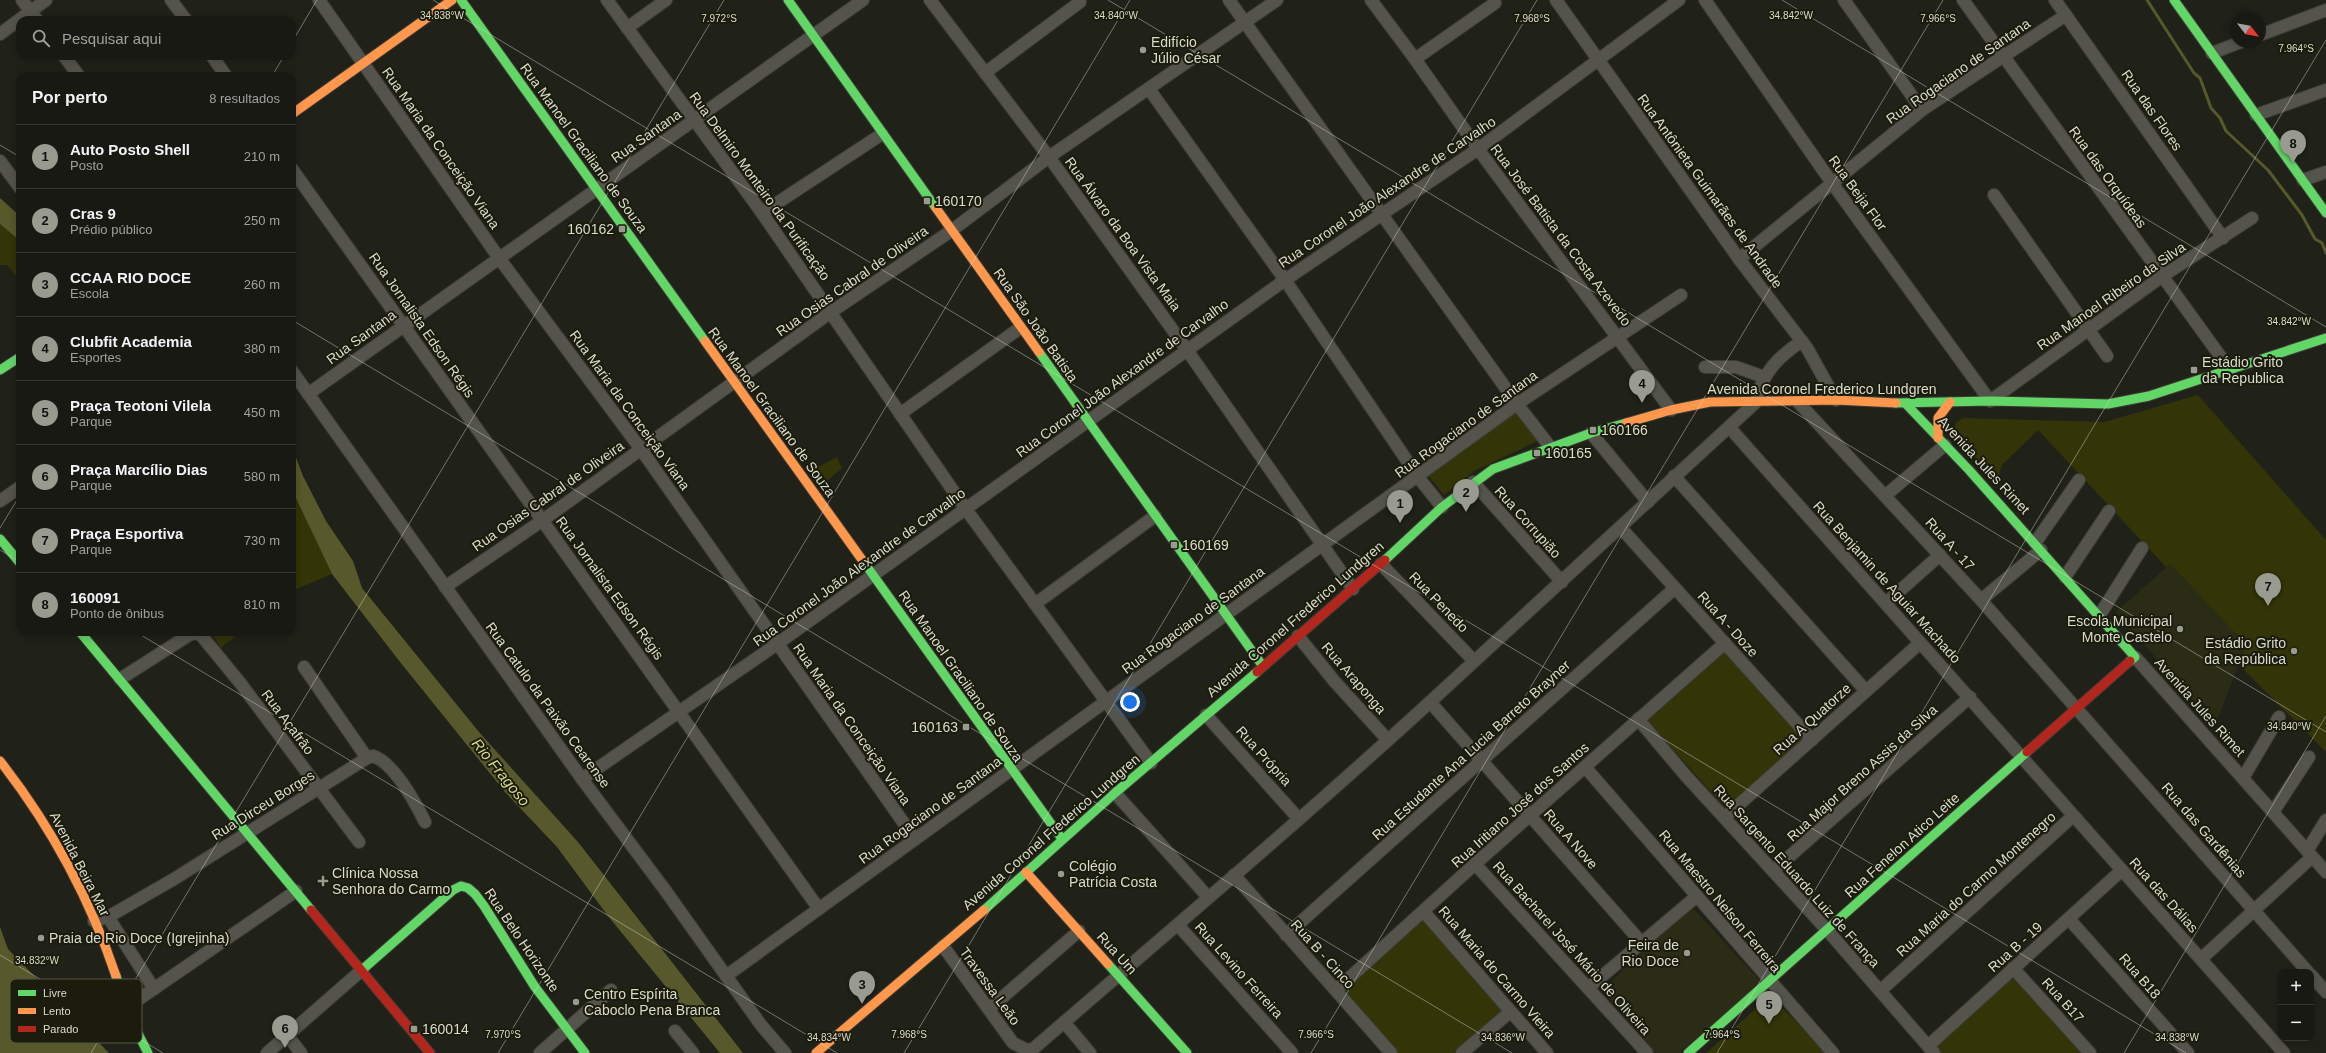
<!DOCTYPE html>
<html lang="pt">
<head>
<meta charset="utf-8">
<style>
  :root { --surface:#181912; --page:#21221b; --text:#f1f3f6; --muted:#9fa09f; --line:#363832; --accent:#999a90 }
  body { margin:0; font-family:Arial,sans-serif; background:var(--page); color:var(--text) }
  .controls { position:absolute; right:12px; bottom:12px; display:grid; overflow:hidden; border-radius:8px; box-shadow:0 2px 10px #0003 }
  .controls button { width:36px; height:36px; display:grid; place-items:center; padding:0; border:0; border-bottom:1px solid var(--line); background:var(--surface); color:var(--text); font:20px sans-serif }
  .compass { position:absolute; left:2230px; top:12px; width:36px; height:36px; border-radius:50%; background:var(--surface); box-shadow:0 2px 10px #0003; rotate:121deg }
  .you { position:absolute; left:1130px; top:702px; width:14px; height:14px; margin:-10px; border:3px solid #fff; border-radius:50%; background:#1a73e8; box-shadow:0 0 0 6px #1a73e833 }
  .badge { display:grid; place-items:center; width:26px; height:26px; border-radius:50%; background:var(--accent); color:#111; font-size:13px; font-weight:700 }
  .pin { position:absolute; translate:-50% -33px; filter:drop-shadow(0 1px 2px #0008) }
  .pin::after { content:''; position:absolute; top:21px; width:14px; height:12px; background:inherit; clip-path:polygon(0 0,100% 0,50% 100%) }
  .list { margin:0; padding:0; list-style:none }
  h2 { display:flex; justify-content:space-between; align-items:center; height:52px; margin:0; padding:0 16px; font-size:17px }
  h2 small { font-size:13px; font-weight:400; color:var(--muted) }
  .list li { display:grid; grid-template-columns:26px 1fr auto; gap:12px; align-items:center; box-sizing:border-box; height:64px; padding:0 16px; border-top:1px solid var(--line) }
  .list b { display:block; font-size:15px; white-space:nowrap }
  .list p { margin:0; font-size:13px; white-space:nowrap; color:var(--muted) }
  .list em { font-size:13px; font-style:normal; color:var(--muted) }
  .icon { flex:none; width:22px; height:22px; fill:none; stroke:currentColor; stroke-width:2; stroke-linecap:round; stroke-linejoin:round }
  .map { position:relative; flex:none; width:2326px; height:1053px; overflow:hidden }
  .search { position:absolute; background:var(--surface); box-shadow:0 2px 10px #0003; left:16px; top:16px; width:280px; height:44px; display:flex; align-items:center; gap:10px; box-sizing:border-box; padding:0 14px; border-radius:12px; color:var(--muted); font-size:15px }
  .panel { position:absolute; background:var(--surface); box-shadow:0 2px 10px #0003; left:16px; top:72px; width:280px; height:564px; border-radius:12px }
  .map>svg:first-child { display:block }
</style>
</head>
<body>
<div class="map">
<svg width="2326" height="1053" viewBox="0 0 2326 1053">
  <rect width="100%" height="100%" fill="#202118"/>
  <!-- built -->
  <g fill="#2b2c16">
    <polygon points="2170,564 2246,645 2215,726 2116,612"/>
    <polygon points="1691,906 1761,982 1679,1053 1656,1053 1602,990"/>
  </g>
  <!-- green -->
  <g fill="#333408">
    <polygon points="0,224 20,241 20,280 7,265 0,265"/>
    <polygon points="2198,395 2326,540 2326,752 2239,665 2246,645 2170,564 2166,567 2038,430 2002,465 1997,482 1987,473 1954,430 1956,422 1963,418 2104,422"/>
    <polygon points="1512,403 1538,441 1474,471 1444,495 1421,467"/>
    <polygon points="837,457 842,468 822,485 812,470"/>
    <polygon points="292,490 332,574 292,591"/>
    <polygon points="211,632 240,632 221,648"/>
    <polygon points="1726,649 1809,741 1728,811 1646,719"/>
    <polygon points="1424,918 1507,1011 1460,1053 1398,1053 1342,991"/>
    <polygon points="2015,975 2085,1053 1941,1053 1935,1046"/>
    <polygon points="1770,996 1828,1053 1706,1053"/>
  </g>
  <!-- water -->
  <g fill="#57582b">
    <polygon points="0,198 20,216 20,241 0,224"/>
    <polygon points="292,447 303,476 326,521 353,561 362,588 479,732 578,842 743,1053 720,1053 608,916 557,847 505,792 400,662 332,574 292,490"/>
    <polygon points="0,927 8,949 109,1053 0,1053"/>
  </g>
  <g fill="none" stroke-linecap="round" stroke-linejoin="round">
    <!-- stream -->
    <polyline stroke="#57582b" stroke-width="3" points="2147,0 2194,73 2200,78 2211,108 2220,118 2226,131 2268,170 2302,215 2315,239 2322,243 2326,253"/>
    <defs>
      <g id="street">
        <polyline points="22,0 37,20"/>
        <polyline points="171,0 186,20"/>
        <polyline points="319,0 499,258 640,448 915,839"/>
        <polyline points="607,0 762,213 965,508 1151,763"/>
        <polyline points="930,0 1049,157 1187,350 1353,589"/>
        <polyline points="1229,0 1517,404 1551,448"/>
        <polyline points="1371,0 1415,59 1478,149 1671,410"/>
        <polyline points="1556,0 1739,259 1807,348 1836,400"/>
        <polyline points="1705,0 1832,183 1990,401 2161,277 2252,218"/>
        <polyline points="1844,0 1922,110"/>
        <polyline points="1963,0 2231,371"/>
        <polyline points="2055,0 2223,238"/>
        <polyline points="627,28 666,0"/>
        <polyline points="0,34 46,0"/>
        <polyline points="2260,35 2326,10"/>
        <polyline points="2212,53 2241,42"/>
        <polyline points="64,56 79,76"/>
        <polyline points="212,56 226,76"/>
        <polyline points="1415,59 1495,3"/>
        <polyline points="985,73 1080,2"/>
        <polyline points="1149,89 1285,280 1418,477 1442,507"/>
        <polyline points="2256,115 2326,90"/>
        <polyline points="0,161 20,188"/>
        <polyline points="292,169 819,909"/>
        <polyline points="2303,180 2326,172"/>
        <polyline points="1994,195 2107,356"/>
        <polyline points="762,213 882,134"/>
        <polyline points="1739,259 1922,110 2066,15"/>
        <polyline points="1705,367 1736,367 1764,377"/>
        <polyline points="292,371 582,779 665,890 761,1025 785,1053"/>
        <polyline points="308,394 863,0"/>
        <polyline points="1798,402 1981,600 2308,972"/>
        <polyline points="900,414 1020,328"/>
        <polyline points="1729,427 2284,1053"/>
        <polyline points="1591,433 1648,502"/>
        <polyline points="1674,476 1866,691"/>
        <polyline points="1473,482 1562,582"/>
        <polyline points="1886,495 1945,445"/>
        <polyline points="0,501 20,487"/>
        <polyline points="1621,528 1812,740"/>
        <polyline points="2035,543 2079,480"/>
        <polyline points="1381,564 1474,661"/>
        <polyline points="2065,577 2109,511"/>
        <polyline points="445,587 543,520 831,312 951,231 1049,157 1277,0"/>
        <polyline points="1981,600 2041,550"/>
        <polyline points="1886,603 1940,555"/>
        <polyline points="1035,604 1155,516"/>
        <polyline points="2099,616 2142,548"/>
        <polyline points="1298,636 1335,682 1387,739"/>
        <polyline points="2135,657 2326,872"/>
        <polyline points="304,667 367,758"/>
        <polyline points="120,679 189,635 195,633 201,635 241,684 359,842"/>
        <polyline points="1430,702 1641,942"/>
        <polyline points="1206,715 1298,818"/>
        <polyline points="1638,719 1686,776 1827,930 1934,1053"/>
        <polyline points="1585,767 1833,1053"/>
        <polyline points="2243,778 2279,717"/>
        <polyline points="582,779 777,644 1285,280 1478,149 1679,0"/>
        <polyline points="1115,793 1208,897"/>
        <polyline points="2273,812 2309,757"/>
        <polyline points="1725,817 1920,643"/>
        <polyline points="2307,851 2326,820"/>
        <polyline points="1475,864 1647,1053"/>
        <polyline points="1773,871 1970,697"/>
        <polyline points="1234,875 1391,1053"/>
        <polyline points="1424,912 1547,1053"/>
        <polyline points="108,917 154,989"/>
        <polyline points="2069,919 2188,1053"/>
        <path d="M94,921L108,917L174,879L367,758L373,756C394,763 415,802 425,822"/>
        <polyline points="1178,925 1292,1053"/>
        <polyline points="1286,935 1675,588"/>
        <path d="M943,946L1013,1043L1027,1050L1033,1049C1166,934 1300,821 1430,702C1539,602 1647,502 1756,402C1762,373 1778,357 1802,341"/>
        <polyline points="2201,959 2312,857"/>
        <polyline points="2013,968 2090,1053"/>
        <polyline points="2311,975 2326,992"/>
        <polyline points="726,976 1517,404 1681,295"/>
        <polyline points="1588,988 1697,896"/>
        <polyline points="1336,990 1475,864 1725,643"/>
        <polyline points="1880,991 2073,816"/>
        <polyline points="126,1008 296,891"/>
        <polyline points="989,1009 1079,931"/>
        <polyline points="1064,1022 1090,1053"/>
        <polyline points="675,1031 693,1053"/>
        <polyline points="287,1035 301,1053"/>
        <polyline points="1928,1046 2122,870"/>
        <polyline points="267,1053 363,969"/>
        <polyline points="540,1053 611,990"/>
        <polyline points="1462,1053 1510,1012"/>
      </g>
      <g id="fast">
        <polyline points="461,0 705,341"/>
        <polyline points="788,0 936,208"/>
        <polyline points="2174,0 2326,213"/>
        <polyline points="1039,352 1262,665"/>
        <polyline points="0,370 20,357"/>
        <polyline points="1896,403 1990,401 2108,404 2149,396 2326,338"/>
        <polyline points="1906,404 1969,470 2135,657 2130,661"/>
        <polyline points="0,539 20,563"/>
        <polyline points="1385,560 1442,507 1493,469 1591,433 1626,423"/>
        <polyline points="863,561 1062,839"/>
        <polyline points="80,632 311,910"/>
        <polyline points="984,910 1115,793 1257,672"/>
        <polyline points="1108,964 1187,1053"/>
        <polyline points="363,969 453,890 461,886 468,888 475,894 484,906 535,987 585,1053"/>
        <polyline points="116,976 131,1020 148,1053"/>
        <polyline points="1688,1053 2027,752"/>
      </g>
      <g id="slow">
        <polyline points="292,114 452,0"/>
        <polyline points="936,208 1039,352"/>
        <polyline points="705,341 863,561"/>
        <polyline points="1626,423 1671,410 1710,402 1836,400 1896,403"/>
        <polyline points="1938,438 1938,418 1950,402"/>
        <path d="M0,761C50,825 90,899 116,976"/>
        <polyline points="1026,872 1108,964"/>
        <polyline points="816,1053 984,910"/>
      </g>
      <g id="jam">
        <polyline points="1257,672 1385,560"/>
        <polyline points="2027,752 2130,661"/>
        <polyline points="311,910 430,1053"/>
      </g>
    </defs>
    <!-- street casing -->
    <use href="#street" stroke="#3c3c35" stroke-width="14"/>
    <!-- fast casing -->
    <use href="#fast" stroke="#3c3c35" stroke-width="11"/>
    <!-- slow casing -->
    <use href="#slow" stroke="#3c3c35" stroke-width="11"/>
    <!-- jam casing -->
    <use href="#jam" stroke="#3c3c35" stroke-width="11"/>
    <!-- street -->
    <use href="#street" stroke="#54544d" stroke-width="12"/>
    <!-- fast -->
    <use href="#fast" stroke="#63d668" stroke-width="9"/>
    <!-- slow -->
    <use href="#slow" stroke="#ff974d" stroke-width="9"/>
    <!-- jam -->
    <use href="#jam" stroke="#b3261e" stroke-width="9"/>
  </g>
  <!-- ticks -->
  <path fill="none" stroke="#dadbd0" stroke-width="1" stroke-opacity="0.45" d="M433,0L2186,1053M1108,0L2326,732M1782,0L2326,327M292,42L317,0M272,76L284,56M0,145L20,157M292,320L1512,1053M0,528L20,495M0,550L20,562M136,632L837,1053M0,955L163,1053M91,1053L724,0M498,1053L1130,0M904,1053L1537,0M1311,1053L1943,0M1717,1053L2326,40M2124,1053L2326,716"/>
  <!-- markers -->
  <g fill="#999a90" stroke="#1b1c0b" stroke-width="1.5">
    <circle cx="1143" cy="50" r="4"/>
    <rect x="923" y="197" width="8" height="8" rx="2"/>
    <rect x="618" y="225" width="8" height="8" rx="2"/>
    <rect x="2190" y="366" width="8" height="8" rx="2"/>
    <rect x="1589" y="426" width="8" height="8" rx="2"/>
    <rect x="1533" y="449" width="8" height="8" rx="2"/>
    <rect x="1170" y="541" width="8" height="8" rx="2"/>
    <circle cx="2180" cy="629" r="4"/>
    <circle cx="2294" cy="651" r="4"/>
    <rect x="962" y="723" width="8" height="8" rx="2"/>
    <circle cx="1061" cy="874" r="4"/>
    <path d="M321 875h4v4h4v4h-4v4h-4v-4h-4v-4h4z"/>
    <circle cx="41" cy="938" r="4"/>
    <circle cx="1687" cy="953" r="4"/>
    <circle cx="576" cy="1002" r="4"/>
    <rect x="410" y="1025" width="8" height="8" rx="2"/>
  </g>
  <g text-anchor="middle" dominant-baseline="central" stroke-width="4" stroke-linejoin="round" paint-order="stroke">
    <!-- poi labels -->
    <g font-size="14" fill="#dadbd0" stroke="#1b1c0b" text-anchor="start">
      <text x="1151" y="42">Edifício<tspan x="1151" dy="16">Júlio César</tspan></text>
      <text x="935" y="201">160170</text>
      <text x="614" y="229" text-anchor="end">160162</text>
      <text x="2202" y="362">Estádio Grito<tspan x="2202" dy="16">da Republica</tspan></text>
      <text x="1601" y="430">160166</text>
      <text x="1545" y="453">160165</text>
      <text x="1182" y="545">160169</text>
      <text x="2172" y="621" text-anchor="end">Escola Municipal<tspan x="2172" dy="16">Monte Castelo</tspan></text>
      <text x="2286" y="643" text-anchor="end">Estádio Grito<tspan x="2286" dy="16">da República</tspan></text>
      <text x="958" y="727" text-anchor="end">160163</text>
      <text x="1069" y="866">Colégio<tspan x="1069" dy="16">Patrícia Costa</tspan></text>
      <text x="332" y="873">Clínica Nossa<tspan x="332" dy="16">Senhora do Carmo</tspan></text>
      <text x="49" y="938">Praia de Rio Doce (Igrejinha)</text>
      <text x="1679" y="945" text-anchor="end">Feira de<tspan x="1679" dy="16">Rio Doce</tspan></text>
      <text x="584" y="994">Centro Espírita<tspan x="584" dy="16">Caboclo Pena Branca</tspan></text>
      <text x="422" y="1029">160014</text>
    </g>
    <!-- street labels -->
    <g font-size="14" fill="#dadbd0" stroke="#1b1c0b">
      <text transform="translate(1958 71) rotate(-35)">Rua Rogaciano de Santana</text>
      <text transform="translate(2152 110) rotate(55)">Rua das Flores</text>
      <text transform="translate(646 136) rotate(-35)">Rua Santana</text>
      <text transform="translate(441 148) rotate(55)">Rua Maria da Conceição Viana</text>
      <text transform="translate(584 148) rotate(54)">Rua Manoel Graciliano de Souza</text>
      <text transform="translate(2108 177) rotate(54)">Rua das Orquídeas</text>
      <text transform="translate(760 186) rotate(54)">Rua Delmiro Monteiro da Purificação</text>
      <text transform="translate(1710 191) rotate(54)">Rua Antônieta Guimarães de Andrade</text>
      <text transform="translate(1387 192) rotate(-34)">Rua Coronel João Alexandre de Carvalho</text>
      <text transform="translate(1858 193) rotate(54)">Rua Beija Flor</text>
      <text transform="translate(1123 234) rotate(54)">Rua Álvaro da Boa Vista Maia</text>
      <text transform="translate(1561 235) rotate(53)">Rua José Batista da Costa Azevedo</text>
      <text transform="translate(852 281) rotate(-35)">Rua Osias Cabral de Oliveira</text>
      <text transform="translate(2111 296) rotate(-35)">Rua Manoel Ribeiro da Silva</text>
      <text transform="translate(422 325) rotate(55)">Rua Jornalista Edson Régis</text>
      <text transform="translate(1036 325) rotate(55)">Rua São João Batista</text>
      <text transform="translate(361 337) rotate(-36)">Rua Santana</text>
      <text transform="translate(1122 378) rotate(-36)">Rua Coronel João Alexandre de Carvalho</text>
      <text x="1822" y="389">Avenida Coronel Frederico Lundgren</text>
      <text transform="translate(630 410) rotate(54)">Rua Maria da Conceição Viana</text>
      <text transform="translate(772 412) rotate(54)">Rua Manoel Graciliano de Souza</text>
      <text transform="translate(1466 424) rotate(-36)">Rua Rogaciano de Santana</text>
      <text transform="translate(1984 465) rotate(47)">Avenida Jules Rimet</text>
      <text transform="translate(548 496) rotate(-35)">Rua Osias Cabral de Oliveira</text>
      <text transform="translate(1528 522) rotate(48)">Rua Corrupião</text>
      <text transform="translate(1950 544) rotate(48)">Rua A - 17</text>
      <text transform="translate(859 567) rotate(-36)">Rua Coronel João Alexandre de Carvalho</text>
      <text transform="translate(1887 582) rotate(48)">Rua Benjamin de Aguiar Machado</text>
      <text transform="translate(610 588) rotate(54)">Rua Jornalista Edson Régis</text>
      <text transform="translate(1439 602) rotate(46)">Rua Penedo</text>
      <text transform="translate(1295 619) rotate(-41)">Avenida Coronel Frederico Lundgren</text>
      <text transform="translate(1193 620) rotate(-36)">Rua Rogaciano de Santana</text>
      <text transform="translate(1728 624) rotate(48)">Rua A - Doze</text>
      <text transform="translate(961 676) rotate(55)">Rua Manoel Graciliano de Souza</text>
      <text transform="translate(1354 678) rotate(49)">Rua Araponga</text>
      <text transform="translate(548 705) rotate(54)">Rua Catulo da Paixão Cearense</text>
      <text transform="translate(2200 707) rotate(48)">Avenida Jules Rimet</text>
      <text transform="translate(1812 719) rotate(-42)">Rua A Quatorze</text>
      <text transform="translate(288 722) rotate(53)">Rua Açafrão</text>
      <text transform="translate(852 724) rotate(55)">Rua Maria da Conceição Viana</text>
      <text transform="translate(1471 750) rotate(-42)">Rua Estudante Ana Lucia Barreto Brayner</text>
      <text transform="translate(1264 756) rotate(48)">Rua Própria</text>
      <text transform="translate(1862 773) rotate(-42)">Rua Major Breno Assis da Silva</text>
      <text transform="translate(263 805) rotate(-32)">Rua Dirceu Borges</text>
      <text transform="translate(1520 805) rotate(-42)">Rua Iritiano José dos Santos</text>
      <text transform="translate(930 810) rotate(-36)">Rua Rogaciano de Santana</text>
      <text transform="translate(2204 830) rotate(49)">Rua das Gardênias</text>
      <text transform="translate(1051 832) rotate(-41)">Avenida Coronel Frederico Lundgren</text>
      <text transform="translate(1571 839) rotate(49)">Rua A Nove</text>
      <text transform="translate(1902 845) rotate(-42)">Rua Fenelon Atico Leite</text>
      <text transform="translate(80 864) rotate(63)">Avenida Beira Mar</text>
      <text transform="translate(1797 876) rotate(48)">Rua Sargento Eduardo Luiz de França</text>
      <text transform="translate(1976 884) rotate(-42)">Rua Maria do Carmo Montenegro</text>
      <text transform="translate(2164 895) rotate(48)">Rua das Dálias</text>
      <text transform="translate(1720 901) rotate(50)">Rua Maestro Nelson Ferreira</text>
      <text transform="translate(522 940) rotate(56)">Rua Belo Horizonte</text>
      <text transform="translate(2015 947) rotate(-42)">Rua B - 19</text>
      <text transform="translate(1572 948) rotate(48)">Rua Bacharel José Mário de Oliveira</text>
      <text transform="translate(1117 953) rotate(48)">Rua Um</text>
      <text transform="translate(1323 954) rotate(48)">Rua B - Cinco</text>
      <text transform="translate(1239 970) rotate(48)">Rua Levino Ferreira</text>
      <text transform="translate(1497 972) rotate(49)">Rua Maria do Carmo Vieira</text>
      <text transform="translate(2140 976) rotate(49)">Rua B18</text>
      <text transform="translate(990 986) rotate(54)">Travessa Leão</text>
      <text transform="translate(2063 1000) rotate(48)">Rua B17</text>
    </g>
    <!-- water labels -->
    <g font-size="15" font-style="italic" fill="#d7da8c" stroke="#1b1c0b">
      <text transform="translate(501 772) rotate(51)">Rio Fragoso</text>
    </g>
  </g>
  <!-- legend -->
  <rect x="10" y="979" width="132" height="64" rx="6" fill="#1b1c0b" stroke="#545546" stroke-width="1"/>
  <rect x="18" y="990" width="18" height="6" fill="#63d668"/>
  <rect x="18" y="1008" width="18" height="6" fill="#ff974d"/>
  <rect x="18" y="1026" width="18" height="6" fill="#b3261e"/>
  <g font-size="11" fill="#dadbd0">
    <text x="43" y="997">Livre</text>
    <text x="43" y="1015">Lento</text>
    <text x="43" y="1033">Parado</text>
  </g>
  <g font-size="10" text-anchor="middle" fill="#dadbd0" stroke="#1b1c0b" stroke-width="4" stroke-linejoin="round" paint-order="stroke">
    <text x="442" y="19">34.838°W</text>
    <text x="1116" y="19">34.840°W</text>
    <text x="1791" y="19">34.842°W</text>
    <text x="719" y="22">7.972°S</text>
    <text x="1532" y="22">7.968°S</text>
    <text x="1938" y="22">7.966°S</text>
    <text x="2296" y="52">7.964°S</text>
    <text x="2289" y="325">34.842°W</text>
    <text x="2289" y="730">34.840°W</text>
    <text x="37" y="964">34.832°W</text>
    <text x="503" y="1038">7.970°S</text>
    <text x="909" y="1038">7.968°S</text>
    <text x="1316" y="1038">7.966°S</text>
    <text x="1722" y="1038">7.964°S</text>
    <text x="829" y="1041">34.834°W</text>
    <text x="1503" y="1041">34.836°W</text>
    <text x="2177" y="1041">34.838°W</text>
  </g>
</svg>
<div class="controls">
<button>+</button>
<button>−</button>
</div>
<svg class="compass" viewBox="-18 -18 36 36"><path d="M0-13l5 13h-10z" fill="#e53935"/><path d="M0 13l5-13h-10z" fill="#9fa09f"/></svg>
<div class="you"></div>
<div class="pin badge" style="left:1400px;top:523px">1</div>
<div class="pin badge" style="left:1466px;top:512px">2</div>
<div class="pin badge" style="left:862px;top:1004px">3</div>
<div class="pin badge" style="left:1642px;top:403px">4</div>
<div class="pin badge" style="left:1769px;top:1024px">5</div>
<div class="pin badge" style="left:285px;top:1048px">6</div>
<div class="pin badge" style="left:2268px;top:606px">7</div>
<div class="pin badge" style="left:2293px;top:163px">8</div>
<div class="search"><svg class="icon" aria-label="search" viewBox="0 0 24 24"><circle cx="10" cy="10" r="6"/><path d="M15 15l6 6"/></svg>Pesquisar aqui</div>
<section class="panel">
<h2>Por perto<small>8 resultados</small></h2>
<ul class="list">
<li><span class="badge">1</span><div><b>Auto Posto Shell</b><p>Posto</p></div><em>210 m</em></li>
<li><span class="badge">2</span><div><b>Cras 9</b><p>Prédio público</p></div><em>250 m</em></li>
<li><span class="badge">3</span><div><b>CCAA RIO DOCE</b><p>Escola</p></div><em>260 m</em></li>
<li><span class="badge">4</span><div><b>Clubfit Academia</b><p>Esportes</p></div><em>380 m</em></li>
<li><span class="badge">5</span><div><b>Praça Teotoni Vilela</b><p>Parque</p></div><em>450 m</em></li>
<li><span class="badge">6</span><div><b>Praça Marcílio Dias</b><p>Parque</p></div><em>580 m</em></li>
<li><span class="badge">7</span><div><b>Praça Esportiva</b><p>Parque</p></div><em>730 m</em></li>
<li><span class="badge">8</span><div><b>160091</b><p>Ponto de ônibus</p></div><em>810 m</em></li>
</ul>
</section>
</div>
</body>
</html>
